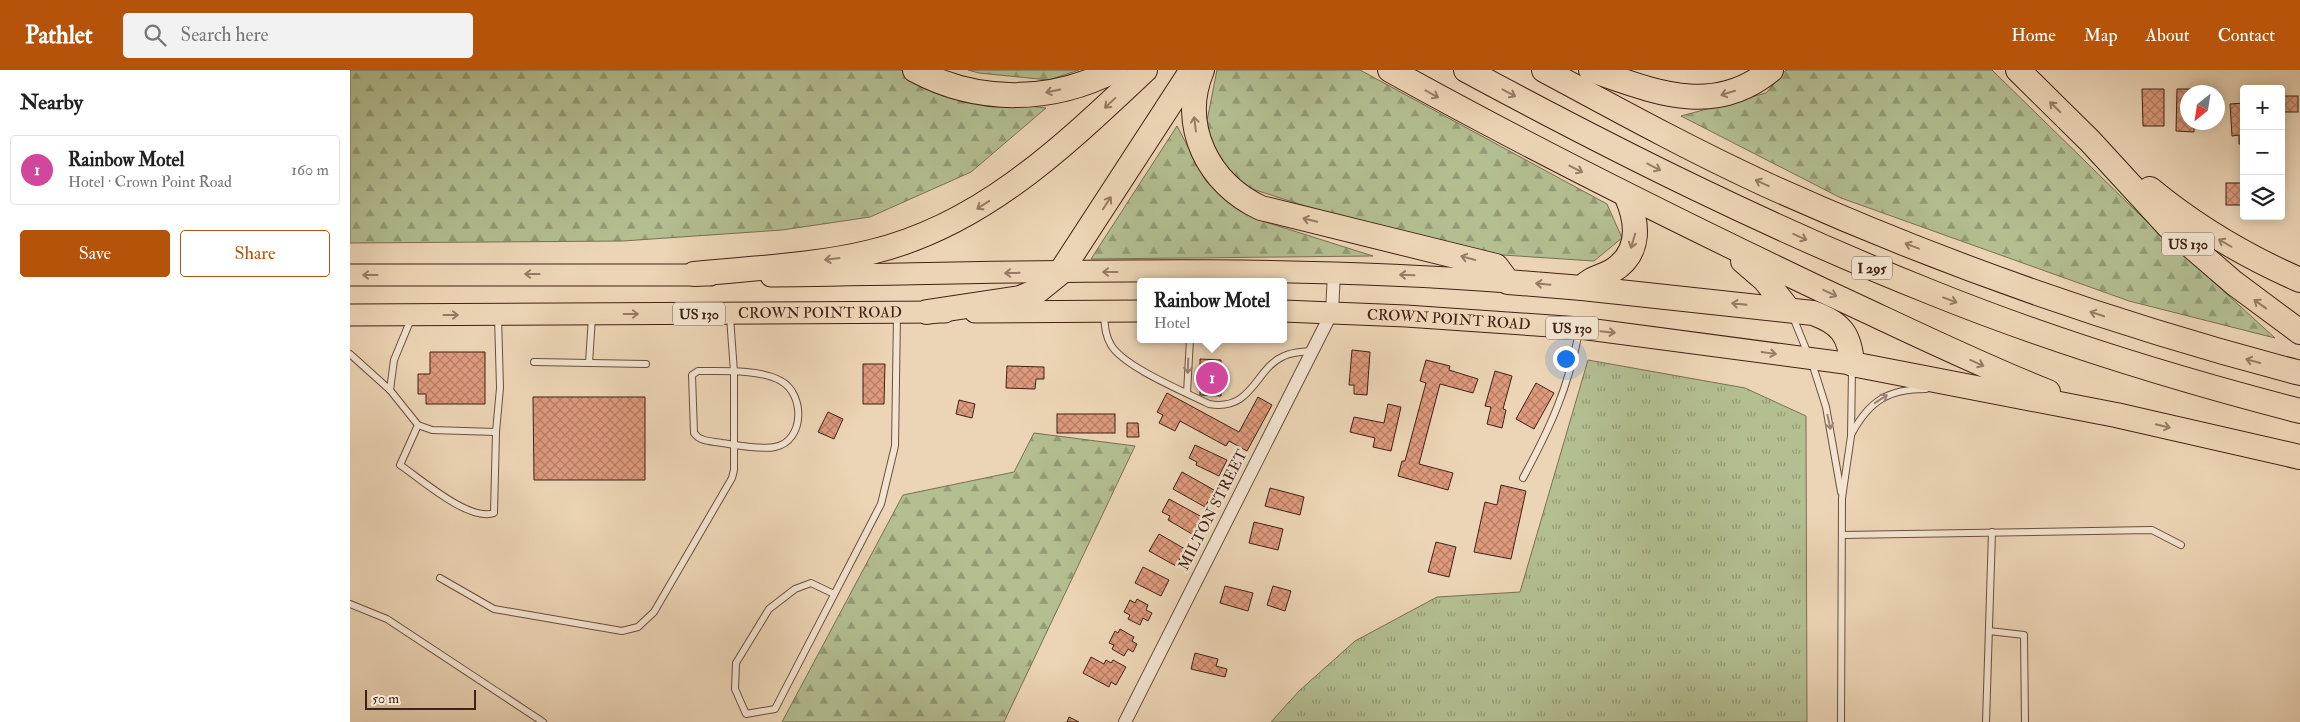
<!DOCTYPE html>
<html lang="en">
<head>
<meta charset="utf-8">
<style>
  :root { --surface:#fff; --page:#f2f2f2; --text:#222; --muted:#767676; --line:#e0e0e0; --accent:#b45309 }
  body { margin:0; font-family:"IM FELL Double Pica",serif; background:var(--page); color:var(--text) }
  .controls { position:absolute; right:15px; top:15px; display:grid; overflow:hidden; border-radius:5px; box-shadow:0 2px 12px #0003 }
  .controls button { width:45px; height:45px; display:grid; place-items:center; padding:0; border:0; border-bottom:1px solid var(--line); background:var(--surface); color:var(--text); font:25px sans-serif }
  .compass { position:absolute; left:1830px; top:15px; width:45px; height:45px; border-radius:50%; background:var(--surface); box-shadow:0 2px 12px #0003; rotate:210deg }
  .scale { position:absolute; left:15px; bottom:12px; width:111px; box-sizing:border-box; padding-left:5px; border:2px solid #412115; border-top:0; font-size:14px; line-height:18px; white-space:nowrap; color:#412115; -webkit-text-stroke:4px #f3e4d0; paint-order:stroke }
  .you { position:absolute; left:1215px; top:288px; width:18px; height:18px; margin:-12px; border:4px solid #fff; border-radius:50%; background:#1a73e8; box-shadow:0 0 0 8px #1a73e833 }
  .badge { display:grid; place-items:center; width:32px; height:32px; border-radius:50%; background:var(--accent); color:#fff; font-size:16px; font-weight:700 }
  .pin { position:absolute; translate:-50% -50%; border:2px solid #fff; box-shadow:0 1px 5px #0006 }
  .popup { position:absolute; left:787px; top:208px; width:150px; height:65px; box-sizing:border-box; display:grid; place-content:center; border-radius:5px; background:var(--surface); filter:drop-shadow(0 1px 4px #0005); font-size:16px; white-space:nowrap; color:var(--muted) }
  .popup b { font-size:19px; color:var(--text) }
  .popup::after { content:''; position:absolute; left:50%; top:100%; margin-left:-10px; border:10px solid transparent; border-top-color:var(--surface) }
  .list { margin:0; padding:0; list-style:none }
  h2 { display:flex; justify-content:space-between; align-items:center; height:65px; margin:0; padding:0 20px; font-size:21px }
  h2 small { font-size:16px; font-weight:400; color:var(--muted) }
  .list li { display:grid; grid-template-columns:32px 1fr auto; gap:15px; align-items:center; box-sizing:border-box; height:70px; margin:0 10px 10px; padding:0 10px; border:1px solid var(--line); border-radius:5px }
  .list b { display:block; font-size:19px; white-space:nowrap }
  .list p { margin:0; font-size:16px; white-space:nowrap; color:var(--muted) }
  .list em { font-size:16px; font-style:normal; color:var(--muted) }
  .actions { display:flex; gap:10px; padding:15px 20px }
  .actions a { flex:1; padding:11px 0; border:1px solid var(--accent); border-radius:5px; text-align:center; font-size:18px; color:var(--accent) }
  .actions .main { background:var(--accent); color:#fff }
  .icon { flex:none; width:28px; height:28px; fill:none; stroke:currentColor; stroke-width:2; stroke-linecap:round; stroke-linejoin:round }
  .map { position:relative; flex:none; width:1950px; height:652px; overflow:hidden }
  header { display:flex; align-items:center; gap:30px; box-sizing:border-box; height:70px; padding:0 25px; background:var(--accent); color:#fff }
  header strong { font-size:24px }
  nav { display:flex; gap:28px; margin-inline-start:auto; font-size:18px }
  .search { width:350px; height:45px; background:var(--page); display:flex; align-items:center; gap:12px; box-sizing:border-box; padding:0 18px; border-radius:5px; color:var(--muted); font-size:19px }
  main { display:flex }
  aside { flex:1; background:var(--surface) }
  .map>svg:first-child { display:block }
</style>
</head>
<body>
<header>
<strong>Pathlet</strong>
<div class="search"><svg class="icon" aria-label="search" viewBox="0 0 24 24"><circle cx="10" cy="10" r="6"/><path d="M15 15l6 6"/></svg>Search here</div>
<nav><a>Home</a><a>Map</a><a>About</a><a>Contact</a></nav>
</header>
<main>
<aside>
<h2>Nearby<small></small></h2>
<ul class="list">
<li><span class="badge" style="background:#d1479c">1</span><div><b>Rainbow Motel</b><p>Hotel · Crown Point Road</p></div><em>160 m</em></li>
</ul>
<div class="actions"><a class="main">Save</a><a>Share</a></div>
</aside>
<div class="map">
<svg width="1950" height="652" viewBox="0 0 1950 652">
  <defs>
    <pattern id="grass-tufts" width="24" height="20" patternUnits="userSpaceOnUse" patternTransform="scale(1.25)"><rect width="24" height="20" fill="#b3be91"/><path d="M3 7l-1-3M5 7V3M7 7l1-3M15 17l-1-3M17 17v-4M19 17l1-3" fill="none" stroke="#939a75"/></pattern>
    <pattern id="forest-firs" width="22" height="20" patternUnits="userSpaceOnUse" patternTransform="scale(1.25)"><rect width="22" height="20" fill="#b3be91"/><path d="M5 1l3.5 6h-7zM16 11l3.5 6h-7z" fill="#939a75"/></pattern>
    <pattern id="building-cross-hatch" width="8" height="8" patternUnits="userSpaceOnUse" patternTransform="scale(1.25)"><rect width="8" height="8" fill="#de9a7d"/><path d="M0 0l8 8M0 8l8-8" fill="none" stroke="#b67d65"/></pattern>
  </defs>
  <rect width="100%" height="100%" fill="#ecd5b6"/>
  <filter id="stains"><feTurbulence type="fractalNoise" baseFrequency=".004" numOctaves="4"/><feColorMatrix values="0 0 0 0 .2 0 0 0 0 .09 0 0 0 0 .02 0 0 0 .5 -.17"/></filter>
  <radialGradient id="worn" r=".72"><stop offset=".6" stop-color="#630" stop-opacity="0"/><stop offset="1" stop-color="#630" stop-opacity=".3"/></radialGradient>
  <!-- grass -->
  <polygon fill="url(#grass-tufts)" stroke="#7a7053" points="1238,290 1395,318 1456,346 1457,652 921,652 949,621 1005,571 1087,527 1170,522"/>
  <!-- forest -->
  <g fill="url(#forest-firs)" stroke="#7a7053">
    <polygon points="0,0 551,0 593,26 696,38 621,102 520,147 432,160 273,171 0,173"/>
    <polygon points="618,0 729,0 699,10 629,3"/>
    <polygon points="867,0 1010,0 1257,134 1272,168 1244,191 1122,183 952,135 890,115 854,66"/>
    <polygon points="1436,0 1642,0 1789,144 1925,268 1779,231 1491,128 1331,46 1416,23"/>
    <polygon points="827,56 856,111 906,149 1023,186 741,189"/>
    <polygon points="684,363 785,376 654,652 432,652 553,425 664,402"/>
  </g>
  <!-- building -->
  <g fill="url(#building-cross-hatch)" stroke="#412115">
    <polygon points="1792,19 1814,19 1814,56 1793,56"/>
    <polygon points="1827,19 1844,19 1844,22 1838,22 1838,52 1844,52 1844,62 1826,61"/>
    <rect x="1931" y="26" width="17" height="16"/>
    <polygon points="1894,33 1894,73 1889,74 1889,65 1882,66 1880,34"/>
    <rect x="1876" y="113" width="18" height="22"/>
    <polygon points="1002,280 1020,282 1017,325 1004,324 1004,315 999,315"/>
    <polygon points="80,282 135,282 135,334 76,334 76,324 68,324 68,304 80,304"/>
    <polygon points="850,289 871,290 871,326 850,325"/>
    <polygon points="1076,290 1100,296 1099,300 1128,309 1123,323 1090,314 1069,394 1103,403 1098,420 1048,406 1052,391 1055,391 1076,313 1070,311"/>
    <polygon points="513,294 535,294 534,334 513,334"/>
    <polygon points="657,296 694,297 694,309 686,309 685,319 656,318"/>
    <polygon points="1145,301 1162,306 1153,339 1156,340 1152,358 1137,354 1141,337 1135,336"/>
    <polygon points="1186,313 1204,323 1184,359 1166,349"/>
    <polygon points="817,323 889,362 908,327 922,335 897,381 879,371 876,376 830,351 825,361 809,353 813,345 807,342"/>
    <polygon points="183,327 295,327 295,410 184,410"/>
    <polygon points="609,330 625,334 622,348 606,344"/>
    <polygon points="1038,334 1051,337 1041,381 1023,377 1025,368 1000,362 1004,347 1034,353"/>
    <polygon points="478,342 493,349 484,369 468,362"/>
    <rect x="707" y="344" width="58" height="19"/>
    <polygon points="777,353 788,353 789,367 777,367"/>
    <polygon points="845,375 877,390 869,406 846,395 847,392 839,388"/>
    <polygon points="832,402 864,420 855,437 823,419"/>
    <polygon points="1151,415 1176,421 1161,489 1124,482 1135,432 1147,435"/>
    <polygon points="920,418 954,427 950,445 915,436"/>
    <polygon points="819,429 852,447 842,464 818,450 820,446 812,442"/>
    <polygon points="904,452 933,459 928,480 899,473"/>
    <polygon points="809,464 835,479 826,496 799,481"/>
    <polygon points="1086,472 1106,477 1099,507 1078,502"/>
    <polygon points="793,497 819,510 811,526 785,513"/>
    <polygon points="875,516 903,523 898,541 870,533"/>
    <polygon points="923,516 941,521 935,541 917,535"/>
    <polygon points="787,529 798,535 796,540 802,543 798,551 793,548 790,555 778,549 780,545 774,542 780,530 785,533"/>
    <polygon points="770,559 784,567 782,571 787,574 783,582 778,579 774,586 762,579 764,575 759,573 765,561 768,563"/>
    <polygon points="845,583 868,589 866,596 877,599 875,607 841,599"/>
    <polygon points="741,587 754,594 756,590 761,593 763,590 776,597 766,615 761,612 759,617 733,603"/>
    <polygon points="719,647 729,652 717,652"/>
  </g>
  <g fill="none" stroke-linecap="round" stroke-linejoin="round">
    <defs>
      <g id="service">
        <path d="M754,245C755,256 755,265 761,275C774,297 835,322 859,334C903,342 905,298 934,286C942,282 952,282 961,281"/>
        <polyline points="1443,247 1458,284"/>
        <polyline points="0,284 40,320 68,355 82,360 146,362 150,318 148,246"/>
        <polyline points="184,292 296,294"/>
        <polyline points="239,293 242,247"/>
        <polyline points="1462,293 1476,337 1491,422"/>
        <path d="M348,301C371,301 411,299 431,311C455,324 455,371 425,377C412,380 385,375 372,373C362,371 350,372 344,363L342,305Z"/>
        <polyline points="40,320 44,290 61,249"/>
        <polyline points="837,323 840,269"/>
        <path d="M68,355L50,395C71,409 119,452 144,443L146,362"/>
        <path d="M1502,363C1520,330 1539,319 1576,319"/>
        <path d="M1173,408C1200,358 1218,319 1229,262"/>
        <polyline points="1492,465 1802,460 1831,475"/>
        <polyline points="90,508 144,539 272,561 288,557 304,542 382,408 384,400 384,302 380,247"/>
        <polyline points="484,524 461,513 445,519 419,539 386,593 385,619 396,644 425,639 531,434 545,376 547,246"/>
        <polyline points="0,534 37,549 193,652"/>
        <polyline points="1639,561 1674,565 1675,652"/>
        <polyline points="1491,652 1492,428 1501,366 1502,299"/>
        <polyline points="1636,652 1642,462"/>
      </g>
      <polyline id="minor" points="775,652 982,242 984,203"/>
      <g id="trunk">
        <polyline points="0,205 360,205"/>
        <path d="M421,206C666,203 913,193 1158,212"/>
        <path id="s1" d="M933,241L1056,246L1230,258L1502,294"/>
        <polyline points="625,242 791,241"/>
        <path id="s2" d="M0,245L595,242"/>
      </g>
      <g id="motorway">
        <path d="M565,0C628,34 701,33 765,0"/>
        <path d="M852,0C829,55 858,114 911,138L1146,196L1158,212L1232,218L1463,243C1491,253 1500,265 1502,294L1766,345L1950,387"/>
        <path d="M1040,0C1182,79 1327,151 1474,221C1548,255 1622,292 1698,322"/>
        <path d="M1116,0C1268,82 1422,159 1583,223C1702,271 1826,309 1950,341"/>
        <path d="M1194,0C1268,40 1341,80 1417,115C1589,193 1767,255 1950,303"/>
        <path d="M1241,0C1303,21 1363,48 1421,0"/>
        <polyline points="1668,0 1740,71 1819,157 1884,213 1950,262"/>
        <path d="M1800,119C1846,157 1895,186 1950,210"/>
        <polyline points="1393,191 1415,210 1438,239"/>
        <path d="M344,204C403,198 464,196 521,182C632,156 715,75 795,0"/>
        <path d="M1232,218C1242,207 1250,208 1262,201C1292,183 1288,152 1276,125"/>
        <polyline points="577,242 670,228 689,220 710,203 842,0"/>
      </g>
    </defs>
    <!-- service casing -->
    <use href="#service" stroke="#6c4e3d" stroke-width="8"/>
    <!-- minor casing -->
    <use href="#minor" stroke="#6c4e3d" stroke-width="14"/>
    <!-- trunk casing -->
    <use href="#trunk" stroke="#412115" stroke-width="23"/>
    <!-- motorway casing -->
    <use href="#motorway" stroke="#412115" stroke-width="26"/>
    <!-- service -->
    <use href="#service" stroke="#f3e4d0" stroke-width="6"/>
    <!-- minor -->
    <use href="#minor" stroke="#f3e4d0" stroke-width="12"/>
    <!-- trunk -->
    <use href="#trunk" stroke="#ecd5b6" stroke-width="21"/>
    <!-- motorway -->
    <use href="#motorway" stroke="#ecd5b6" stroke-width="24"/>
  </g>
  <!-- one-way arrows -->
  <defs><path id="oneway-shaft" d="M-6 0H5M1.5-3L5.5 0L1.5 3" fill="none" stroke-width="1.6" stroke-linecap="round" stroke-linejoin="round" transform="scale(1.25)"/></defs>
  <g stroke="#967b66">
    <use href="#oneway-shaft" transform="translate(703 21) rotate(168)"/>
    <use href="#oneway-shaft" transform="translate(1159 23) rotate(28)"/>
    <use href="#oneway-shaft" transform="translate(1378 23) rotate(163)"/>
    <use href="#oneway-shaft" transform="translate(1082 24) rotate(29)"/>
    <use href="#oneway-shaft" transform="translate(760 33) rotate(137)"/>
    <use href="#oneway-shaft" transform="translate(1705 37) rotate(-135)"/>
    <use href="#oneway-shaft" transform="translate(845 54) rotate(-97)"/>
    <use href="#oneway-shaft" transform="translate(1304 97) rotate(27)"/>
    <use href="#oneway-shaft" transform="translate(1226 99) rotate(27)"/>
    <use href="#oneway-shaft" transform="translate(1412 113) rotate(-155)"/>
    <use href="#oneway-shaft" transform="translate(757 133) rotate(-57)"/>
    <use href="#oneway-shaft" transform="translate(633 135) rotate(147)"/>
    <use href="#oneway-shaft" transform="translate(960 150) rotate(-167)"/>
    <use href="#oneway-shaft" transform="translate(1450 167) rotate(24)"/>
    <use href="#oneway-shaft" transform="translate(1283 171) rotate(107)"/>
    <use href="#oneway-shaft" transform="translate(1875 173) rotate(-150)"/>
    <use href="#oneway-shaft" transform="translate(1562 176) rotate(-159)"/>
    <use href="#oneway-shaft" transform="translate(1118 188) rotate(-165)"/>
    <use href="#oneway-shaft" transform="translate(482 189) rotate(173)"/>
    <use href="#oneway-shaft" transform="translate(760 202) rotate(180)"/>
    <use href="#oneway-shaft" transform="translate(662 203) rotate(179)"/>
    <use href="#oneway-shaft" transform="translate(182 204) rotate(180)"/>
    <use href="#oneway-shaft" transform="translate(20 205) rotate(180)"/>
    <use href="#oneway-shaft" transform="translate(1057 205) rotate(-178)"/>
    <use href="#oneway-shaft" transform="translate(1193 214) rotate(-175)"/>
    <use href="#oneway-shaft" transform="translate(1480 223) rotate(25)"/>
    <use href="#oneway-shaft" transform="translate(1600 230) rotate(20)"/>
    <use href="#oneway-shaft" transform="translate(1389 234) rotate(-174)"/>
    <use href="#oneway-shaft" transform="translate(1910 234) rotate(-144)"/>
    <use href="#oneway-shaft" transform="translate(281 244)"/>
    <use href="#oneway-shaft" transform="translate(1747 244) rotate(-162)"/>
    <use href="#oneway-shaft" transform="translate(101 245)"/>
    <use href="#oneway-shaft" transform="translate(1258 262) rotate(6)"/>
    <use href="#oneway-shaft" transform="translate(1419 283) rotate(8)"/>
    <use href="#oneway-shaft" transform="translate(1903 291) rotate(-165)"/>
    <use href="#oneway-shaft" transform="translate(1627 293) rotate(24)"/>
    <use href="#oneway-shaft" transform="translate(1813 356) rotate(13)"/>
  </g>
  <g stroke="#9a8272">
    <use href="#oneway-shaft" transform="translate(838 296) rotate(92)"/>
    <use href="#oneway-shaft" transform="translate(1531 329) rotate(-33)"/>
    <use href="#oneway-shaft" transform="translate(1479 352) rotate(78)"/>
  </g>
  <g text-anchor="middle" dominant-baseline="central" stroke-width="5" stroke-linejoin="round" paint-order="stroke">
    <!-- shield labels -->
    <g fill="#f3e4d0" stroke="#765c4d" stroke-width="1">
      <rect x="1812" y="162.5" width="52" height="23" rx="4"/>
      <rect x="1502" y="186.5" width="40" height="23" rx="4"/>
      <rect x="323" y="232.5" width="52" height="23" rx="4"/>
      <rect x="1196" y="246.5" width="52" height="23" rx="4"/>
    </g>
    <g font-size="14" font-weight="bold" fill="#412115">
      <text x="1838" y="174">US 130</text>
      <text x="1522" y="198">I 295</text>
      <text x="349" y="244">US 130</text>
      <text x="1222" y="258">US 130</text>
    </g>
    <!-- street labels -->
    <g font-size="15" fill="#412115" stroke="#f3e4d0">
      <text stroke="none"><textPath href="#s2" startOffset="470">CROWN POINT ROAD</textPath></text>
      <text stroke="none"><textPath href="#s1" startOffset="166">CROWN POINT ROAD</textPath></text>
      <text transform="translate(863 440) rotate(-63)">MILTON STREET</text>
    </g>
  </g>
  <rect width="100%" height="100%" filter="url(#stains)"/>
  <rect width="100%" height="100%" fill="url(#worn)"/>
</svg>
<div class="controls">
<button>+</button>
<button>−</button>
<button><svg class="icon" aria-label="layers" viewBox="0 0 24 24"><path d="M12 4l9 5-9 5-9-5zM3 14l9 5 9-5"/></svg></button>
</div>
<svg class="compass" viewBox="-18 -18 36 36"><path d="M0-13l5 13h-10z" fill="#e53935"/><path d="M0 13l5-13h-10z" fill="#767676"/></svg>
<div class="scale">50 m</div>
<div class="you"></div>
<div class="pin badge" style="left:862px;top:308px;background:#d1479c">1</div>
<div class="popup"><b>Rainbow Motel</b>Hotel</div>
</div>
</main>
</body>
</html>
